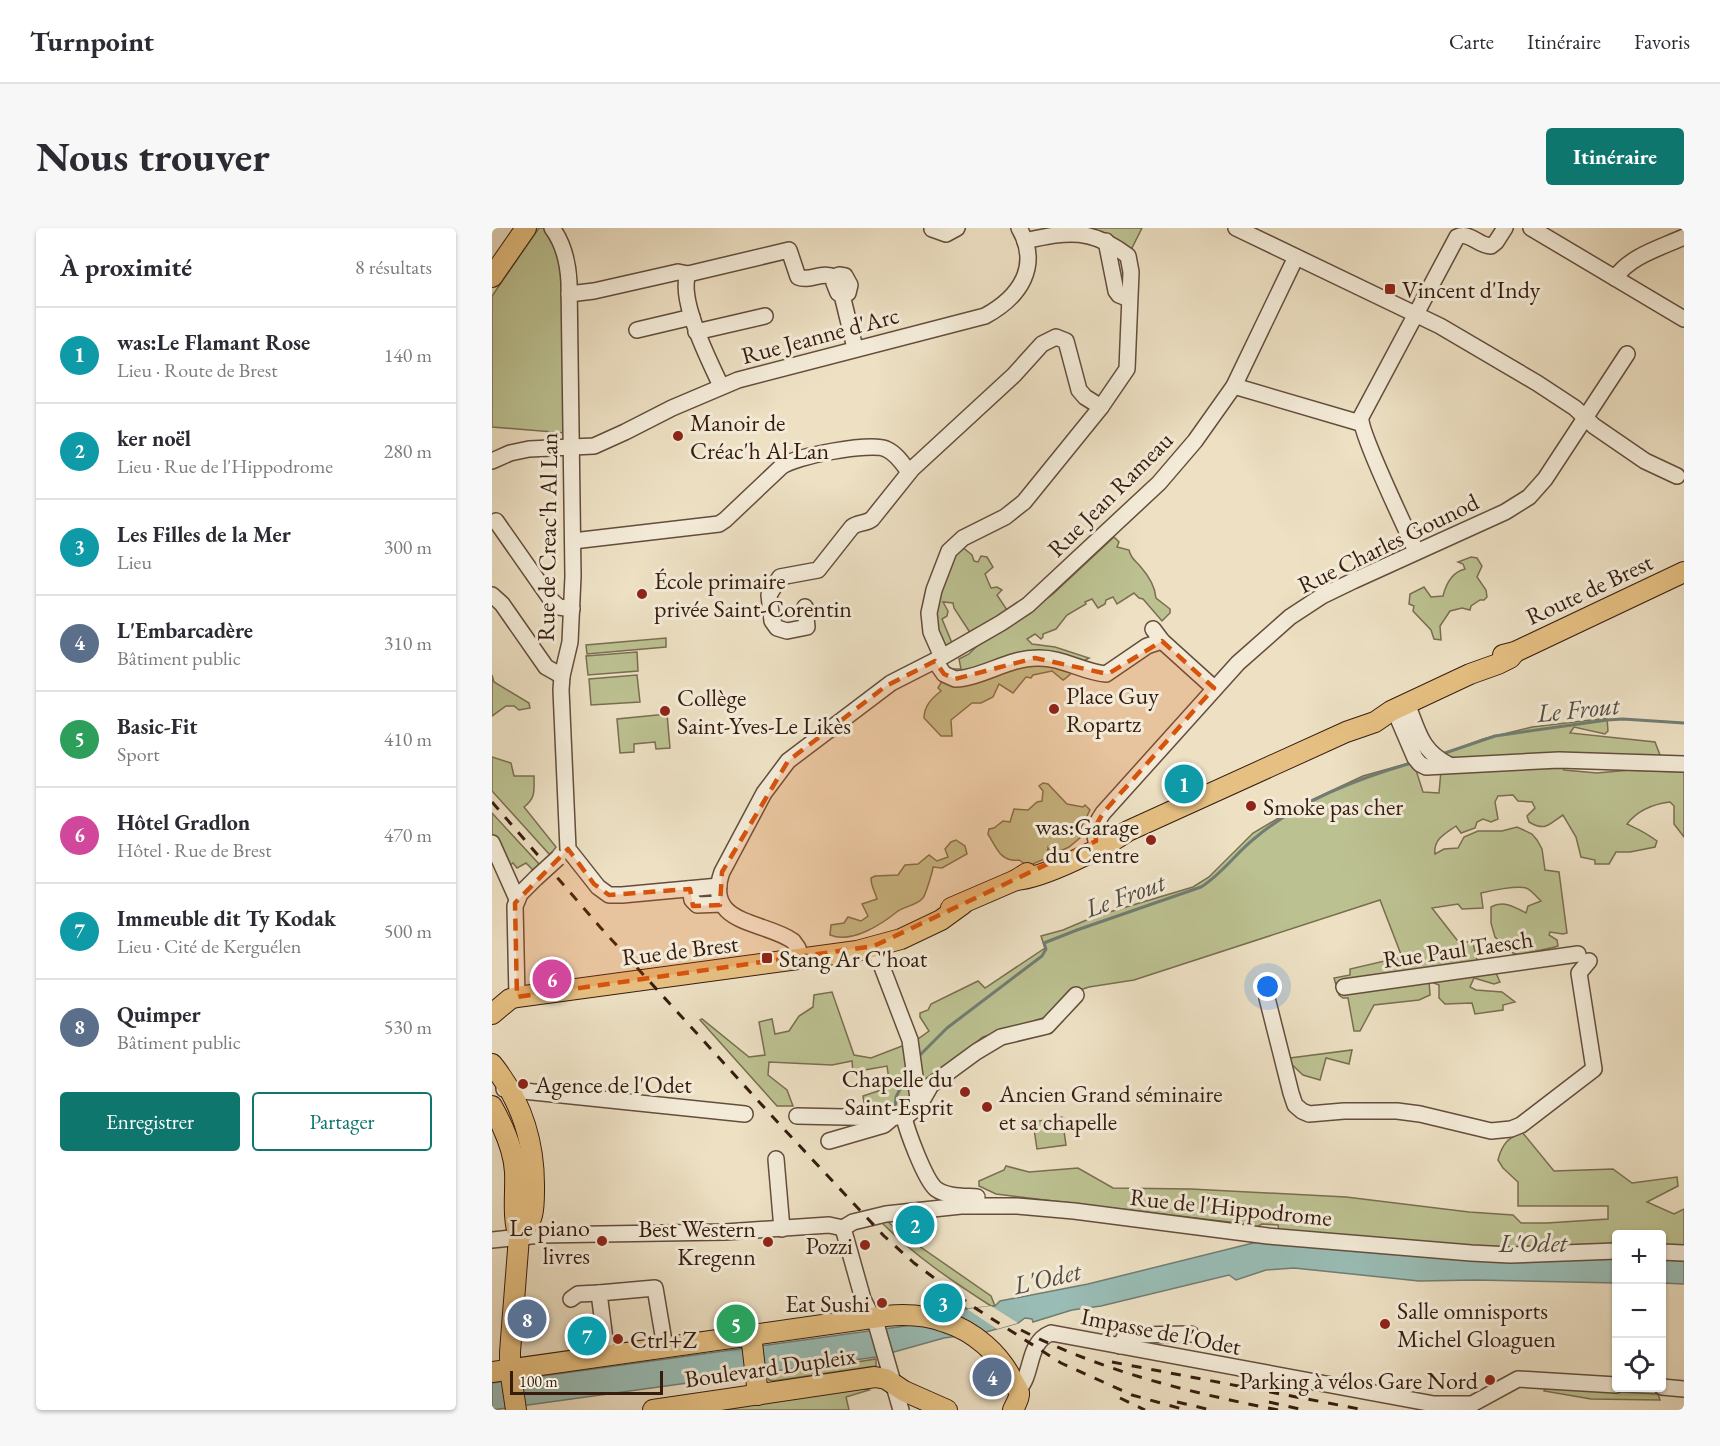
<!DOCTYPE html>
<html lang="fr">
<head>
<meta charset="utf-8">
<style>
  :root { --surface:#fff; --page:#f7f7f7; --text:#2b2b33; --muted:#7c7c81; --line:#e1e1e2; --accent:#0f766e }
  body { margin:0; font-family:"EB Garamond",serif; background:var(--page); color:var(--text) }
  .controls { position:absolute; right:18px; bottom:18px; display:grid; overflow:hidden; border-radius:6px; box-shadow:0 2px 4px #0004 }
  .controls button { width:54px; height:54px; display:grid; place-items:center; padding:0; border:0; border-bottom:2px solid var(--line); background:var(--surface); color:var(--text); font:30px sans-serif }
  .scale { position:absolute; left:18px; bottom:15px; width:153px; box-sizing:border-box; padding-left:6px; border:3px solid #361c0f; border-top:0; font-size:16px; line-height:21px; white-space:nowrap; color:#361c0f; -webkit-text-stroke:4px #f3ebd8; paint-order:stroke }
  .you { position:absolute; left:776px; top:759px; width:21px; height:21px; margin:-15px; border:4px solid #fff; border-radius:50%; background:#1a73e8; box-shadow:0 0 0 9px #1a73e833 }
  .badge { display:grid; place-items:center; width:39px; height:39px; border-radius:50%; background:var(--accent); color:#fff; font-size:20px; font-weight:700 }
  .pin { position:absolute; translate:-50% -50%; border:3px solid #fff; box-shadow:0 2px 6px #0006 }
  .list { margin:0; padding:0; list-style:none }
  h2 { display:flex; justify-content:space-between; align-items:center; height:78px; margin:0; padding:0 24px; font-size:26px }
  h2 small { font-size:20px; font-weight:400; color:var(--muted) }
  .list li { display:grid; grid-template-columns:39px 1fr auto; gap:18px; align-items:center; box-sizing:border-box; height:96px; padding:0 24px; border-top:2px solid var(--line) }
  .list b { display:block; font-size:22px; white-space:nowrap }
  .list p { margin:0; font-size:20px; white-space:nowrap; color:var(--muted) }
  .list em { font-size:20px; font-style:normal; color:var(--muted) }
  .actions { display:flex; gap:12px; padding:18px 24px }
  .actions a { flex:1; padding:14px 0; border:2px solid var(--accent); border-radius:6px; text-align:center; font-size:21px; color:var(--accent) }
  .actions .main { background:var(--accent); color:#fff }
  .icon { flex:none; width:33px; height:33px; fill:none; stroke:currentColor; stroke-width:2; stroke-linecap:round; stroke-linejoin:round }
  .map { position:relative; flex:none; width:1192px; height:1182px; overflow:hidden; border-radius:6px }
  header { display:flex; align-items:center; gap:36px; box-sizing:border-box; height:84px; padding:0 30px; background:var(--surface); border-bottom:2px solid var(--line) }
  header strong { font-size:28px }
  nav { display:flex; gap:33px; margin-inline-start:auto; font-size:21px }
  .intro { display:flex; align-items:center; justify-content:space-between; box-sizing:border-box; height:144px; padding:0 36px }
  h1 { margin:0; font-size:42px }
  .button { padding:15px 27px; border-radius:6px; background:var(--accent); color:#fff; font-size:21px; font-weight:700 }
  main { display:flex; gap:36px; padding:0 36px }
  aside { flex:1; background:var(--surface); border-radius:6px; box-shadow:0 2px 4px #0004 }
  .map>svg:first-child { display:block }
</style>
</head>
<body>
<header>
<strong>Turnpoint</strong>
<nav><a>Carte</a><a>Itinéraire</a><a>Favoris</a></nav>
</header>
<div class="intro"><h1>Nous trouver</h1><a class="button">Itinéraire</a></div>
<main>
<aside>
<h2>À proximité<small>8 résultats</small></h2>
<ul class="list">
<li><span class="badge" style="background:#0f9aa8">1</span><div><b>was:Le Flamant Rose</b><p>Lieu · Route de Brest</p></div><em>140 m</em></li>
<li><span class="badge" style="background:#0f9aa8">2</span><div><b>ker noël</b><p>Lieu · Rue de l'Hippodrome</p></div><em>280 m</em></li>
<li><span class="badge" style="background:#0f9aa8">3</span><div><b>Les Filles de la Mer</b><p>Lieu</p></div><em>300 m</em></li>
<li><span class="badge" style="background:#5c6f8a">4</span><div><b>L'Embarcadère</b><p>Bâtiment public</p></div><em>310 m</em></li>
<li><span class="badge" style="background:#2e9e5b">5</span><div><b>Basic-Fit</b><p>Sport</p></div><em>410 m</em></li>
<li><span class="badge" style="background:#d1479c">6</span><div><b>Hôtel Gradlon</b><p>Hôtel · Rue de Brest</p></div><em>470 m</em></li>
<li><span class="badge" style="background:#0f9aa8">7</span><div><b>Immeuble dit Ty Kodak</b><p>Lieu · Cité de Kerguélen</p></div><em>500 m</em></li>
<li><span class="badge" style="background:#5c6f8a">8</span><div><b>Quimper</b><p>Bâtiment public</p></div><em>530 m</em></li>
</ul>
<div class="actions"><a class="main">Enregistrer</a><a>Partager</a></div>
</aside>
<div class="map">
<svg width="1192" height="1182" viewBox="0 0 1192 1182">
  <rect width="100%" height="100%" fill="#ede0c3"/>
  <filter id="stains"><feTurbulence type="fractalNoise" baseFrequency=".00333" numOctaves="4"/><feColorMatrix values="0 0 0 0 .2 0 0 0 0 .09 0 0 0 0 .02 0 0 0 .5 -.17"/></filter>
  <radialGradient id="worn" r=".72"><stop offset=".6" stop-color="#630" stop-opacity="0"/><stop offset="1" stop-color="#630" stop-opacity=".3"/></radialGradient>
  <!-- green -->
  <g fill="#bcc191" stroke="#796e50" stroke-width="1.5">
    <polygon points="47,0 55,0 69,35 73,205 0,199 0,68"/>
    <polygon points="598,0 650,0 639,22 608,4"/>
    <path d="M622,309L627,314L625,319L637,322C639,331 643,332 648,338C656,347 663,358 664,370L678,381V385L670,393L651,371L647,370L642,365L625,376L621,369L614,372L613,376L606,380L600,371L593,374L594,376L575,387L564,401L551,406V409L549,411L543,406L535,411L540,416L563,419L597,430C586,435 580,447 571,452L560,443L541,447L539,450L534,449L521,465L507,456L501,469L489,475H480L459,492L460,508H449L432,490C432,478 440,470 449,463L446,460L457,441H469L467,431L477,426L491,412L515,400L561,366Z"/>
    <polygon points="469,318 480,327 482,333 486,334 489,328 495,329 501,339 493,346 499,360 505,359 510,362 505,367 517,385 476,408 477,403 462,380 461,375 451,374 456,383 455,388 450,391 460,415 452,420 441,388 462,326"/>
    <path d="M979,329L985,330L990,338L985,349L994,362L995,369L992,372H988L979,378L978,382L970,380L958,383L948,398L949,412L942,411L939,402L921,383L922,378L917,376L918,366L932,359L939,369L951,368C954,356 960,344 973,341L971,336L966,334Z"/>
    <polygon points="174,410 174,419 95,426 94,417"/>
    <polygon points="145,424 146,443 96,447 94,428"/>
    <polygon points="0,447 2,454 37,475 38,480 27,482 22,478 14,478 0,488"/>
    <polygon points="145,447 148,474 99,477 97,451"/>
    <polygon points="175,486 178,520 164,521 163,514 142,516 142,524 128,525 125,491"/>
    <path d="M1115,490L1116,503L1113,506L1082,499L1078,505L1163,514L1170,532H1065L1072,542L1105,545L1138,542L1192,544V609L1182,596V578L1178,574C1161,576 1146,582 1135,596C1148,602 1153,604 1165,613L1163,619L1138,624H1124L1117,636H1103V632L1089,629L1084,609L1071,587C1057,596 1054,604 1037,594L1035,588L1043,580L1040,574L1026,573L1021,567L1006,568L1003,574L1006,591L999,594L991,591L985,594L983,600L969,605L964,598C954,605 941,611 943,626L952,621L966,620L972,609L986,603H1010L1025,599L1040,606L1045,612L1050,621L1053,642L1067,644L1075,705L1071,706L1058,704L1057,707L1065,712L1066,718L1063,719L1027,727L1021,725L1003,709L999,695V679C1011,672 1023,679 1034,685L1036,678L1049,673C1044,669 1040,662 1034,660C1026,657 997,663 989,665L991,680L970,681L966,676L940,680L965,712L981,715L988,744L1004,745L1008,754L1002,756L982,750L978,759L984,762L1010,764L1023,774L1011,777V782L983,786L980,775L953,776L947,770V757L937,753L938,767L927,772L882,777L868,803H862L856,770H851L847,767L842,750L858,747V741L910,729L888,672L642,752L597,759L579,765L557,788L491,809L425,859C424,863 424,870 421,873C411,887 388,882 373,882L371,868L398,859L395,838L361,844L360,833L340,837L277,834L276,847L295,862L301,878H285L208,792L210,791L257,829L273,827L267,794L280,791L283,806L297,803L307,788L321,779L322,767L340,764L362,827L379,830L423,813L437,803L428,789V785L436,782L439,776L486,753L493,760L553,720L549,708L571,702L604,688L701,659L717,649L761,605L809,577L871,548L917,535L923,539L931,564L947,565L950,531L954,525L991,511L1040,499Z"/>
    <path d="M0,529L19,535L22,548H42C42,562 44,570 32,579L64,619L58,627L0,563Z"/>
    <path d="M551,555L556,556L575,576L591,579L593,577L598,582L588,602V610L577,619L566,624L565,622L558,624L556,620L555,630L536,638L527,632C509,635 504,619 496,606L497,601L502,600L511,593L518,594L522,581L536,582L545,574L550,573L551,563L547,558Z"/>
    <polygon points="0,585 48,637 44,642 41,642 34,635 25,640 21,635 17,638 0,613"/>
    <path d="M464,612L473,618L475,626L450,640L441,639C441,643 433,668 431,670C425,677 414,678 406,683C390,696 360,716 338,707L339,697L352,695L356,689L369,693L376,688L370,676L385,671C383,663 379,659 379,650L383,648L406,647L413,637L426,636L437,627L445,633L456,629L453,621L459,614Z"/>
    <polygon points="860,822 857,836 834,830 828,852 811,847 796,833 798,830"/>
    <polygon points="570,889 574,917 545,921 541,894"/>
    <path d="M1030,904L1062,943L1121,941L1140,955L1185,949L1186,958L1155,974L1182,986L1192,981V1017H1170V1006H1124V1018L1017,1021L787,1003L786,997L770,996L763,1000L754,996L504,966L487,958V953L512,942L514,938L537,944L586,940L621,960L699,961L854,969L977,984L1021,987L1029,995H1055L1116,991V978H1026V954L1011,940L1006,932C1010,916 1016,910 1030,904Z"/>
    <path d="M394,992L407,1004L499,1068L503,1078H499C460,1053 423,1028 390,995Z"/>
    <polygon points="447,1060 475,1081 459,1085 442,1079 439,1068 444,1067 444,1061"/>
    <polygon points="384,1131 384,1138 281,1153 277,1152 275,1148"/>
    <polygon points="370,1160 377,1162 354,1169 357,1182 224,1182"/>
    <polygon points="1053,1160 1166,1166 1168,1172 1099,1171 1052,1163"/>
  </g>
  <!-- water -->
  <g fill="#99bdb6" stroke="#717d73" stroke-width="1.5">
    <polygon points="765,1014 1007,1033 1124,1030 1124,1055 983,1052 927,1053 802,1040 774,1042 744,1052 737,1047 609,1078 580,1082 541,1094 540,1091 533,1090 526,1095 494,1104 452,1110 384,1129 0,1182 0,1155 413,1098 475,1081 503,1078 508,1073 596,1056"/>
    <polygon points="1170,1032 1192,1033 1192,1056 1170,1055"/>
  </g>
  <!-- pier -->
  <polygon fill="#ede0c3" points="499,1078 526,1095 505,1101 475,1081"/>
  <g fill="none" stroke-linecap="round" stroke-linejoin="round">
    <!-- stream -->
    <g stroke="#717d73" stroke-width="3">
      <polyline points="950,526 1003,508 1115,492 1131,491 1192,495"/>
      <path d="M427,828L455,800L550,728L554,721L552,715L585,702L709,659C730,646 744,625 763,610C807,573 865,551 919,535"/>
      <polyline points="403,881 404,869 417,844"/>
    </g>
    <defs>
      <g id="minor">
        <path d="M60,0C72,16 76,35 77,54L81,348L78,414L70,448L69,462L76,621L106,659L117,667H130L227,658"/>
        <polyline points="744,0 948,98 1045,155 1083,180 1102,198 1153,233 1185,248"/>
        <polyline points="1039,0 1192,91"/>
        <polyline points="440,1 454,6 465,0"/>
        <polyline points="614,13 624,63 627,67 637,71"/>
        <path d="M196,46C186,72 218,134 229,158"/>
        <path d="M1123,50C1138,28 1168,20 1192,9"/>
        <path d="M77,66L102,63L186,44L196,46L297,22L306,49C318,54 330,43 342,49"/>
        <polyline points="350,67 356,65 358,57 353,48 347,47 342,49 342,55 346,65 350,67 363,120"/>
        <polyline points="145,102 200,89"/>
        <polyline points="204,104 273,88"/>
        <polyline points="742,158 868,195"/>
        <path d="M0,233L18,225L37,221L102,218L133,204L180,180L246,152L493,88C528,69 549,38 527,0"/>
        <polyline points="4,293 60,373 67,379 80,381"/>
        <path d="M81,313L227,296L233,292L289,239C302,228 379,214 394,221C404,225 411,236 417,244"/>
        <path d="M924,323C915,303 867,203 869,189L965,9C978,3 986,18 999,18L1004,14L1013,0"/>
        <polyline points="0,367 10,376 54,439 70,448"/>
        <path d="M313,379L315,399L295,403L285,400L280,393L277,367L288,349L326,342L360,299C366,294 374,296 380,291L420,241L522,147L550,116L564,109L574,113L587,162L593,169L609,179"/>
        <polyline points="661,401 670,413 722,460"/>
        <path d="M450,429L439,404L437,385L442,362L457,323L471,310L513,289L532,274L609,179L635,141L639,44L636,28C599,0 577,3 533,13"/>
        <path d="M443,433L452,446L463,451C490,450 516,430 545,430C570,429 590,444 614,446L655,418L670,413"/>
        <path d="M915,476C927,504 928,522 957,537"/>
        <polyline points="902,481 923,530 928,536 934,539 1067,532 1192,536"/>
        <polyline points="0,615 25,671"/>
        <path d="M607,620C600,606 602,598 611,585L746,435L798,389L830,368L861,353L1013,284L1037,269L1053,251L1135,126"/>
        <polyline points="198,661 200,672 205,677 230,676"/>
        <polyline points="382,718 418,812 427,878"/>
        <path d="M309,732L306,720L301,713C273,693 211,697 230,644L272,565L296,533L399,455L450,429L509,395L536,377L667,255L703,213L742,158L804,29"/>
        <polyline points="852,759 1086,726"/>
        <polyline points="25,769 23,678 28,666 44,650"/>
        <polyline points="775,770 799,865 803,877 810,883 817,886 852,883 905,883 928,886 999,903 1019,901 1029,897 1102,841 1087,745 1097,733"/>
        <polyline points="12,861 253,886"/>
        <polyline points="305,888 400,890 416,887 427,878 439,857 484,824 509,809 555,798 584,767"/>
        <path d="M412,889C415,903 433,952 444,961C455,969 472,968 485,969"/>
        <polyline points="337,913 392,897 398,892"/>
        <polyline points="284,931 290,1001"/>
        <polyline points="351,1000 361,994 394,986 469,978 525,978 582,983 776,1008 979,1025 1018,1027 1124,1023"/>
        <polyline points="351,1000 371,1071 385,1099 409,1182"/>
        <polyline points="0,1012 49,1007 233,1004 337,997 351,1000"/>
        <polyline points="1170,1024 1192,1025"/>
        <polyline points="79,1071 86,1066 107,1065"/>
        <polyline points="628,1118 632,1110 640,1107 699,1106"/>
        <polyline points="115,1127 107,1065 163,1060 173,1119"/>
        <polyline points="1170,1159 1192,1161"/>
        <path d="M526,1162C542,1146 534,1115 559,1105L942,1176H980L1026,1151L1124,1157"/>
      </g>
      <g id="major">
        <polyline points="0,49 34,0"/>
        <polyline points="1011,427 1023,424 1192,344"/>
        <path d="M524,652C552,650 613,619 636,603L854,504L883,494L899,483L978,446L1006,436L1018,430L1023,424"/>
        <polyline points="459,680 524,652 535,645"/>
        <polyline points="0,786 18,771 25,769 365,723 409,711 449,692 471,676"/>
        <path d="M0,836C29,872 42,911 42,957C42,979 43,993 27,1009"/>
        <path d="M0,878C11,898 22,921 23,944C24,965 20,989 27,1009L18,1124V1141L24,1182"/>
        <polyline points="253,1108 260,1115 266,1167"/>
        <path d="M0,1144L394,1088C414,1086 434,1087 453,1094C482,1103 508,1126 521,1153C523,1157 526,1161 527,1165C528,1170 523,1177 521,1182"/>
        <polyline points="161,1182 383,1149 394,1151 412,1163 455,1182"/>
      </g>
    </defs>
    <!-- minor casing -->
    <use href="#minor" stroke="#644d3c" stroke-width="18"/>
    <!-- major casing -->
    <use href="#major" stroke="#361c0f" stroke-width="22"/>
    <!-- minor -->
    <use href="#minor" stroke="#f3ebd8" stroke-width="15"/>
    <!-- major -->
    <use href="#major" stroke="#e6c082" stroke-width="20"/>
    <!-- rail -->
    <g stroke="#361c0f" stroke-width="3" stroke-dasharray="10 10" stroke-linecap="butt">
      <polyline points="0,574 108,699 290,899 392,1008 422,1035 480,1078 569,1135 640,1167 694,1182"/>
      <path d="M529,1102C612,1144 696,1164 786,1182"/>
      <polyline points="620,1134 873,1182"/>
      <polyline points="628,1170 653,1182"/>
      <polyline points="685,1174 719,1182"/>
      <polyline points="777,1174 812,1182"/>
    </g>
    <defs>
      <polyline id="minor-bridge" points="44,650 66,630"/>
    </defs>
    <!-- minor-bridge casing -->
    <use href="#minor-bridge" stroke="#644d3c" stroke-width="18" stroke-linecap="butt"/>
    <!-- minor-bridge -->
    <use href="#minor-bridge" stroke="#f3ebd8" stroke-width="15"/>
  </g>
  <!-- marked area -->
  <path fill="#d6530c" fill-opacity="0.2" stroke="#d6530c" stroke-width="4.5" stroke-dasharray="12 8" stroke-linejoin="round" d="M670,413L722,460L611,585L603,599L604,613L382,718L25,769L23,675L76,621L102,656L117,667L198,661L201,678L228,677L230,644L296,533L394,458L443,433L452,446L463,451L543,430L616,446Z"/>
  <!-- markers -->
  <g fill="#8f2418" stroke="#f3ebd8" stroke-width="2">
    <rect x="892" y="55" width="12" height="12" rx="3"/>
    <circle cx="186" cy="208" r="6"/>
    <circle cx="150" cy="366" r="6"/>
    <circle cx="562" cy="481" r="6"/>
    <circle cx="173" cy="483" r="6"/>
    <circle cx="759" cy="578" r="6"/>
    <circle cx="659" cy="612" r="6"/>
    <rect x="269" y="724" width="12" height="12" rx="3"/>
    <circle cx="31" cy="856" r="6"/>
    <circle cx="473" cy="864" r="6"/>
    <circle cx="495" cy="879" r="6"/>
    <circle cx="110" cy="1013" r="6"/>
    <circle cx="276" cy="1014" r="6"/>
    <circle cx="373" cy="1017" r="6"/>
    <circle cx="390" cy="1075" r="6"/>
    <circle cx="893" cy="1096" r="6"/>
    <circle cx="126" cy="1111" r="6"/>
    <circle cx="998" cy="1152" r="6"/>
  </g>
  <g text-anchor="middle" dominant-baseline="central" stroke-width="6" stroke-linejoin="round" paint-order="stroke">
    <!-- poi labels -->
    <g font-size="24" fill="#361c0f" stroke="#f3ebd8" text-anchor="start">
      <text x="910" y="61">Vincent d'Indy</text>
      <text x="198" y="194">Manoir de<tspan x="198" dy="28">Créac'h Al Lan</tspan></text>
      <text x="162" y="352">École primaire<tspan x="162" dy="28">privée Saint-Corentin</tspan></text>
      <text x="574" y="467">Place Guy<tspan x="574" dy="28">Ropartz</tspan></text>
      <text x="185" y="469">Collège<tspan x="185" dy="28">Saint-Yves-Le Likès</tspan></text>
      <text x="771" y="578">Smoke pas cher</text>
      <text x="647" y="598" text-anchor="end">was:Garage<tspan x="647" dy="28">du Centre</tspan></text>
      <text x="287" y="730">Stang Ar C'hoat</text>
      <text x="461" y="850" text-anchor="end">Chapelle du<tspan x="461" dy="28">Saint-Esprit</tspan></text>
      <text x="43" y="856">Agence de l'Odet</text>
      <text x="507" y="865">Ancien Grand séminaire<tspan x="507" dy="28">et sa chapelle</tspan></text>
      <text x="98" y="999" text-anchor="end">Le piano<tspan x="98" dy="28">livres</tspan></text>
      <text x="264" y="1000" text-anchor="end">Best Western<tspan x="264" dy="28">Kregenn</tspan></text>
      <text x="361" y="1017" text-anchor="end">Pozzi</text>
      <text x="378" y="1075" text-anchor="end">Eat Sushi</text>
      <text x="905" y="1082">Salle omnisports<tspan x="905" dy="28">Michel Gloaguen</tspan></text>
      <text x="138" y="1111">Ctrl+Z</text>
      <text x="986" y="1152" text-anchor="end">Parking à vélos Gare Nord</text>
    </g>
    <!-- street labels -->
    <g font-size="24" fill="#361c0f" stroke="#f3ebd8">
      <text transform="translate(328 107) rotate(-15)">Rue Jeanne d'Arc</text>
      <text transform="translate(618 266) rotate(-45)">Rue Jean Rameau</text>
      <text transform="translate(55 309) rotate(-89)">Rue de Creac'h Al Lan</text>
      <text transform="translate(896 315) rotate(-26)">Rue Charles Gounod</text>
      <text transform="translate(1097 361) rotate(-25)">Route de Brest</text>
      <text transform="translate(966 721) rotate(-8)">Rue Paul Taesch</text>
      <text transform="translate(188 722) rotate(-7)">Rue de Brest</text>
      <text transform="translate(739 979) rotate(6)">Rue de l'Hippodrome</text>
      <text transform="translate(669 1103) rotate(11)">Impasse de l'Odet</text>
      <text transform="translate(278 1139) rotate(-8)">Boulevard Dupleix</text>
    </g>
    <!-- water labels -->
    <g font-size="26" font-style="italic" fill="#544c41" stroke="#f3ebd8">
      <text transform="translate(1086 481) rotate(-6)">Le Frout</text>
      <text transform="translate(633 667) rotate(-20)">Le Frout</text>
      <text x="1041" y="1015">L'Odet</text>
      <text transform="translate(555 1050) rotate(-13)">L'Odet</text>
    </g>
  </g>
  <rect width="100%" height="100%" filter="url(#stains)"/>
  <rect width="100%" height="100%" fill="url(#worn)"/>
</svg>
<div class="controls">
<button>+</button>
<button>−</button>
<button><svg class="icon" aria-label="locate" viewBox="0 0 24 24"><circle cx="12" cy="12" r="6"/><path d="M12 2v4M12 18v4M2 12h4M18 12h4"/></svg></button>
</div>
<div class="scale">100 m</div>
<div class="you"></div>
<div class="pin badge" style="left:692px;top:556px;background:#0f9aa8">1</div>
<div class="pin badge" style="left:423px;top:997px;background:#0f9aa8">2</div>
<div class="pin badge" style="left:451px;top:1075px;background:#0f9aa8">3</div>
<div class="pin badge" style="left:500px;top:1149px;background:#5c6f8a">4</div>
<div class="pin badge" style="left:244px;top:1096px;background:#2e9e5b">5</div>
<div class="pin badge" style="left:60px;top:751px;background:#d1479c">6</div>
<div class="pin badge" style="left:95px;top:1108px;background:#0f9aa8">7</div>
<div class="pin badge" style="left:35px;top:1091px;background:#5c6f8a">8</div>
</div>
</main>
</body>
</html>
